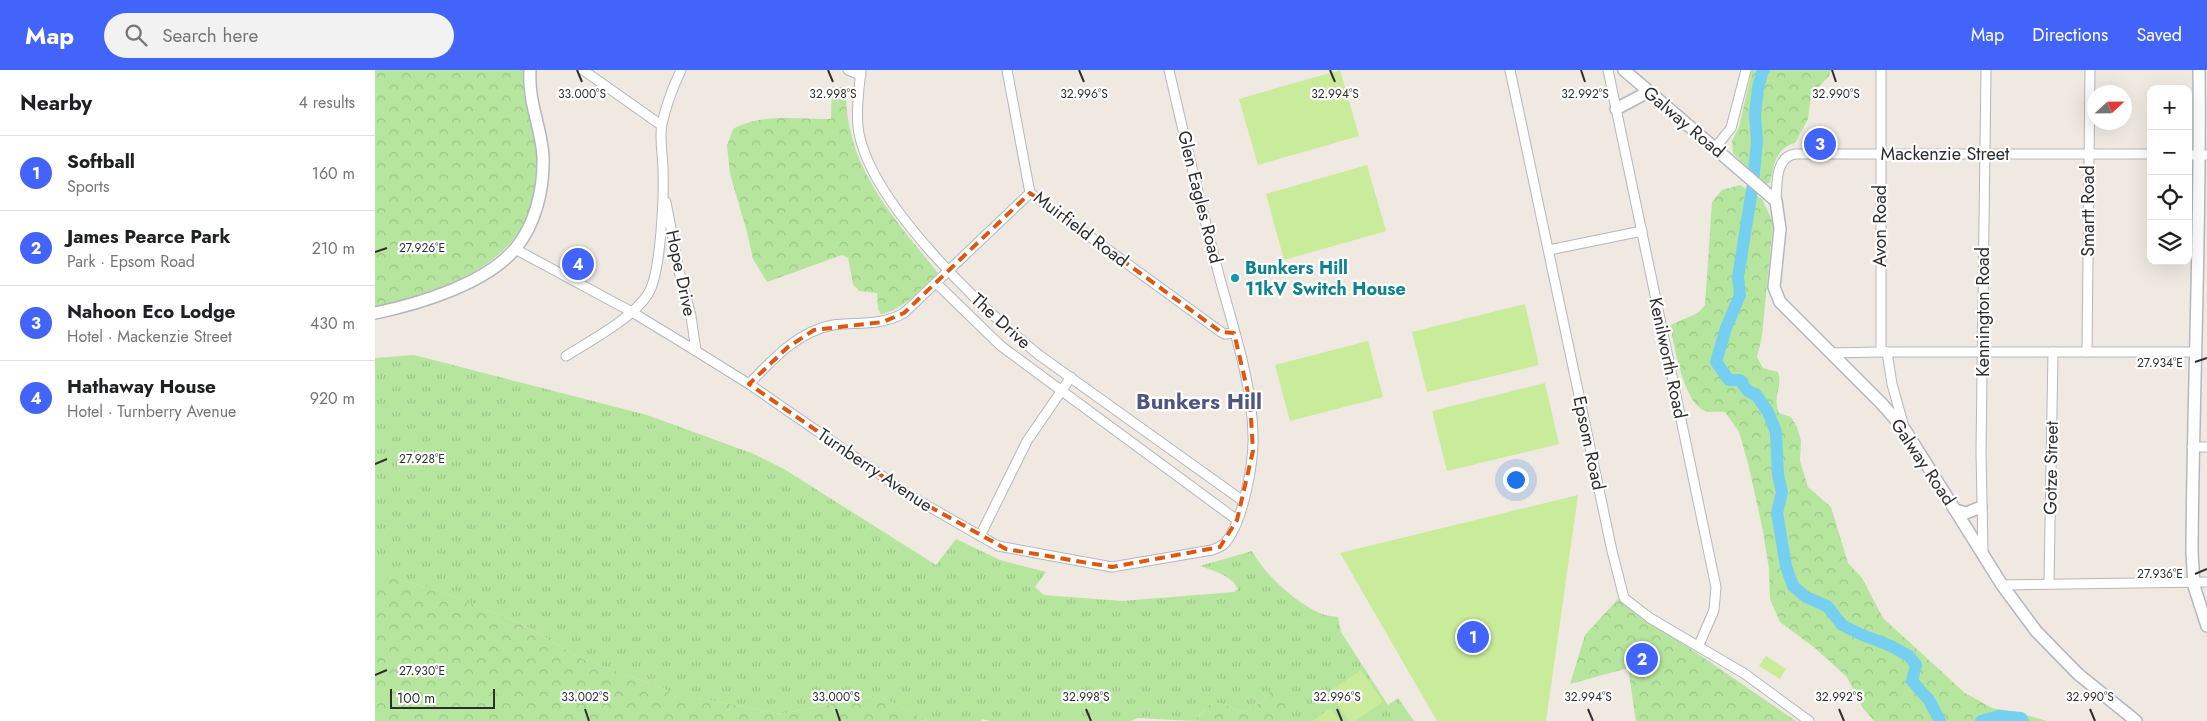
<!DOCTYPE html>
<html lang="en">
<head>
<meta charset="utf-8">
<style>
  :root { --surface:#fff; --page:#f2f2f2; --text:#202124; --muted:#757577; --line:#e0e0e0; --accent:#4264fb }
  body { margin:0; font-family:Jost,sans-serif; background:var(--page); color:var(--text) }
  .controls { position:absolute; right:15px; top:15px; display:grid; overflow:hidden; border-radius:10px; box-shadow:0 5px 20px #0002 }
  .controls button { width:45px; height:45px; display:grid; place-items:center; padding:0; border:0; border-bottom:1px solid var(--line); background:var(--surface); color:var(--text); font:25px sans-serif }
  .compass { position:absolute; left:1712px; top:15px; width:45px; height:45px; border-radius:50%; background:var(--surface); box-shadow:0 5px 20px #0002; rotate:68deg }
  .scale { position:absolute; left:15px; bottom:12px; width:105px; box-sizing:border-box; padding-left:5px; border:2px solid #2e2e2e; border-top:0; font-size:14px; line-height:18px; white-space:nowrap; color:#2e2e2e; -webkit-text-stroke:4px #fff; paint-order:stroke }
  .you { position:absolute; left:1140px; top:409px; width:18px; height:18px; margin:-12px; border:4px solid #fff; border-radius:50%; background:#1a73e8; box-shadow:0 0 0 8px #1a73e833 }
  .badge { display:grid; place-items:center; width:32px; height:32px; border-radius:50%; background:var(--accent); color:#fff; font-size:16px; font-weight:700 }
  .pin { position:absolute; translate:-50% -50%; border:2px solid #fff; box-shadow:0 1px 5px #0006 }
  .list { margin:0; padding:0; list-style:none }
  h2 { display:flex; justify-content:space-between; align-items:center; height:65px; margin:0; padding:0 20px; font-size:21px }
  h2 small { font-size:16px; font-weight:400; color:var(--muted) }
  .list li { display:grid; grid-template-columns:32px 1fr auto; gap:15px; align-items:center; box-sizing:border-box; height:75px; padding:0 20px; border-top:1px solid var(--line) }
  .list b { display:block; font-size:19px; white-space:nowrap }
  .list p { margin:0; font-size:16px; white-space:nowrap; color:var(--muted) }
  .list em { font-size:16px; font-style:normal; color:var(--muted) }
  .icon { flex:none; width:28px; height:28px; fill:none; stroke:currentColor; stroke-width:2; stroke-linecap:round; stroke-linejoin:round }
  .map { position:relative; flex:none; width:1832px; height:651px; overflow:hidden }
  header { display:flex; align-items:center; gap:30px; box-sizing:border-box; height:70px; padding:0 25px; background:var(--accent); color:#fff }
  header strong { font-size:24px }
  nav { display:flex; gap:28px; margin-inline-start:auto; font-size:18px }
  .search { width:350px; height:45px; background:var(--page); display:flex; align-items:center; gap:12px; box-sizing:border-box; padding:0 18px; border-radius:28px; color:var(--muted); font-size:19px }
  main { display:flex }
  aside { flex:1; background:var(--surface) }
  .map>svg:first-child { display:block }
</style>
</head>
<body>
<header>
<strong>Map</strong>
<div class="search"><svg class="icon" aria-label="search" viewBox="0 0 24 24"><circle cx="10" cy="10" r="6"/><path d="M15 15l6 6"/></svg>Search here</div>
<nav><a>Map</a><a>Directions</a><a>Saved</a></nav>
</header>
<main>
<aside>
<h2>Nearby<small>4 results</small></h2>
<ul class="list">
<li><span class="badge">1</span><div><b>Softball</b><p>Sports</p></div><em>160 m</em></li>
<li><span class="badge">2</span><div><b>James Pearce Park</b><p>Park · Epsom Road</p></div><em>210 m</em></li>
<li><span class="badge">3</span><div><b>Nahoon Eco Lodge</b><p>Hotel · Mackenzie Street</p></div><em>430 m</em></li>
<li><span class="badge">4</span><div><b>Hathaway House</b><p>Hotel · Turnberry Avenue</p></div><em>920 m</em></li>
</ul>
</aside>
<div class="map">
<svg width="1832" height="651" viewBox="0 0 1832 651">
  <defs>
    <pattern id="grass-tufts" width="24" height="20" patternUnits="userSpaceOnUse" patternTransform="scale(1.25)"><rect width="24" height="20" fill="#b6e59e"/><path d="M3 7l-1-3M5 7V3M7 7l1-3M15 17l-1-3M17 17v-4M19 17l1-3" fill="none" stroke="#9dc588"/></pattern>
    <pattern id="forest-crowns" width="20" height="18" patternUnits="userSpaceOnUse" patternTransform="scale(1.25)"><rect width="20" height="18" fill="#b6e59e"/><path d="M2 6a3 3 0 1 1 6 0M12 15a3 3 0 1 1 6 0" fill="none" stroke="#9dc588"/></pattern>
  </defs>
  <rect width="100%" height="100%" fill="#efe9e1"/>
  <!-- grass -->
  <path fill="url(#grass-tufts)" d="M39,285L272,345L379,384L409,399L561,495L581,469L625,490L671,502L660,517L669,525L747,531L859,522L863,519C856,505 839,501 825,496L877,481C890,505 921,533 947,544C952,546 958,546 963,547L966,562L1013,635L1023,628L1039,651H907L911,638L895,622L887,632L868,642L845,633L829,640L819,651L762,648L756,651H615L607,649L606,651H553L502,625L406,644L323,628H300L290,619L203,587L151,556L67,522L0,502V288Z"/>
  <!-- forest -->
  <g fill="url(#forest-crowns)">
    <path d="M0,0H150L149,9C155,43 166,79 163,114C162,125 157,137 153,147C124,204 58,223 0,237Z"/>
    <path d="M1377,0H1456L1454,6L1436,25L1433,49L1420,73C1400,78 1399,96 1395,113L1388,114L1358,83L1357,71L1364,57Z"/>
    <path d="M457,17H471C469,96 517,145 563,203C545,219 530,239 506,244L503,239L502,223L484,221L478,214L473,188L467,185L392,212L378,189L372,162L355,104L352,76L358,59C386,43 424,49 456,49Z"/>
    <path d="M1365,115L1387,129L1398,152L1387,266L1382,287L1388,298L1403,302C1408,319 1397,326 1404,343L1416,347L1422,357L1426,371L1425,391L1433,417L1456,437L1473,493L1487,508L1508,548L1590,623L1617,638L1641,642L1672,651H1499L1487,637L1472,607L1440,578L1405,552L1395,529L1394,499L1388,461L1374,397L1364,362L1350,342C1344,341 1335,343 1330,341C1309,334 1299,275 1295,255L1323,243L1330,235L1337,132L1347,120Z"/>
    <polygon points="0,502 67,522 151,556 203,587 290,619 300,628 323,628 406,644 502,625 553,651 0,651"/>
    <polygon points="1243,529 1421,651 1261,651 1253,598 1195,614 1210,565"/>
    <polygon points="906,618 913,621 916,629 907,651 819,651 837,632 845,633 868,642 887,632 895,622"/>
  </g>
  <!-- pitch -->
  <g fill="#c9ec9a">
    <polygon points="965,0 984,66 883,95 864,29"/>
    <polygon points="992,95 1011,161 909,190 891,124"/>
    <polygon points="1150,234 1164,295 1052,322 1037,262"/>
    <polygon points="993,271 1008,327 915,351 900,295"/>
    <polygon points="1170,313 1184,374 1072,401 1057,341"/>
    <polygon points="1203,425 1171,651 1062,651 965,483"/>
    <polygon points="1391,586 1411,599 1405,609 1384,596"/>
    <polygon points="986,600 1008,632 980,651 974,651 954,622"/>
    <polygon points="955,638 965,651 938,651"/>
  </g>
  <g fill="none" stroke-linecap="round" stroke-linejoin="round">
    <!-- river -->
    <g stroke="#75cff0" stroke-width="12">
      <polyline points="1389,0 1387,3 1383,18 1380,45 1382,71 1378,114 1363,207 1365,225 1351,258 1341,292 1354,310 1365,310 1372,320 1382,326 1393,342 1401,362 1403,405 1407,422 1402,443 1411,496 1418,516 1431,527 1452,536 1467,555 1485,564 1516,576 1534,586 1541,595 1537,611 1554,630 1565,651"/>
      <polyline points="1606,651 1624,646 1646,648 1648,651"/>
    </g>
    <defs>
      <g id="street">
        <polyline points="208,0 286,55"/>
        <polyline points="473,0 486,5"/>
        <path d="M486,0C484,19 481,38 483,57C492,131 608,239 664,285L868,431"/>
        <polyline points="632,0 655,123 846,262 850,264 859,263"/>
        <polyline points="1135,0 1237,481 1249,528 1275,548 1370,604 1434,651"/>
        <polyline points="1233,0 1341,517 1339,540 1324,575"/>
        <polyline points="1506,0 1506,282"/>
        <polyline points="1340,78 1356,58 1371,0"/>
        <polyline points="1813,85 1832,85"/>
        <path d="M1401,131C1402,115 1400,87 1420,84H1776"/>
        <polyline points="291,132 304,201 316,246 321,281"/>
        <path d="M140,179L257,242L321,281L374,314L539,428L623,476L737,497L837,480C842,478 846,477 850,473C868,453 879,392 878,365C877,313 859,260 845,209C827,140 810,70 794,0"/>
        <polyline points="1174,180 1267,161"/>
        <polyline points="561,213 626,276 862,450"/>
        <polyline points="1512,282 1517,314 1529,357"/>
        <polyline points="1712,282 1715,0"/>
        <polyline points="1456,283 1506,282 1820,282"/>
        <path d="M191,286C215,271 258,248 273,224C286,204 289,126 288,100C288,86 284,68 287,54C291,35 298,17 306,0"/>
        <path d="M374,314C397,290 423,261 458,255C482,252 506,256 529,243L655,123"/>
        <polyline points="1817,377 1832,377"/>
        <polyline points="605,466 652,371 696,307"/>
        <polyline points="1608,482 1606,382 1611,0"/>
        <polyline points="1674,513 1678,282"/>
        <polyline points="1627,515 1832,512"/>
      </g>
      <g id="secondary">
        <polyline points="1249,0 1401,131 1405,159 1399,217 1405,232 1507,334 1530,360 1627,515 1661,561 1703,604 1761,651"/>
        <path d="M1824,0C1826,161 1818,321 1817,482L1819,516L1832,556"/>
        <polyline points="1241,39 1273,22"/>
        <path d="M0,243C44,234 110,214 140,179C161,154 169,118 168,86C166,56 153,33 155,0"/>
        <polyline points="1580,440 1591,443 1606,437"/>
      </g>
    </defs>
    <!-- street casing -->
    <use href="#street" stroke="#b4b7c1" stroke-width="11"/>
    <!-- secondary casing -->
    <use href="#secondary" stroke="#b4b7c1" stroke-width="14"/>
    <!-- street -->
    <use href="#street" stroke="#fff" stroke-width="9"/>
    <!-- secondary -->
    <use href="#secondary" stroke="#fff" stroke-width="11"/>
  </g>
  <!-- marked area -->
  <path fill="none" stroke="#df570e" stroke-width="4" stroke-dasharray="10 6" stroke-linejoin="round" d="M655,123L846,262L859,263L875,331L878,381L862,450L845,477L737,497L631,479L539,428L374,314L413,277L439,260L508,252L529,243Z"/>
  <!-- ticks -->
  <path fill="none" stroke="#2e2e2e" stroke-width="2" d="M202,0L207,12M453,0L458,12M704,0L709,12M955,0L960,12M1206,0L1210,12M1457,0L1461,12M0,182L12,178M1820,292L1832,288M0,394L12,389M1820,504L1832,499M0,605L12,600M210,639L214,651M461,639L465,651M711,639L716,651M962,639L967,651M1213,639L1218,651M1464,639L1469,651M1715,639L1720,651"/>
  <!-- markers -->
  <circle fill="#0f9aa8" stroke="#fff" stroke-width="2" cx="860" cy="208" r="5"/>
  <g text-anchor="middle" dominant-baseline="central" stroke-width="4.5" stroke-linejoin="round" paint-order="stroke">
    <!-- street labels -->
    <g font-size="18" fill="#2e2e2e" stroke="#fff">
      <text transform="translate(1309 52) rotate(40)">Galway Road</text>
      <text x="1570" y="84">Mackenzie Street</text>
      <text transform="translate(825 127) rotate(76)">Glen Eagles Road</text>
      <text transform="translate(1713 141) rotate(-90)">Smartt Road</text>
      <text transform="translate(1505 156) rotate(-90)">Avon Road</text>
      <text transform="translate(706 159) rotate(37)">Muirfield Road</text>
      <text transform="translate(306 203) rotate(78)">Hope Drive</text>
      <text transform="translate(1608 242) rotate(-90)">Kennington Road</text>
      <text transform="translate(626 251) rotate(42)">The Drive</text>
      <text transform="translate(1293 288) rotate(78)">Kenilworth Road</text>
      <text transform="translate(1214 373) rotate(78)">Epsom Road</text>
      <text transform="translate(1548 392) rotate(56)">Galway Road</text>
      <text transform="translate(1676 398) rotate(-89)">Gotze Street</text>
      <text transform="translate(500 400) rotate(34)">Turnberry Avenue</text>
    </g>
    <!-- culture labels -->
    <g font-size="18" font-weight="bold" fill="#0d838f" stroke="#fff" text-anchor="start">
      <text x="870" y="198">Bunkers Hill<tspan x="870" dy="21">11kV Switch House</tspan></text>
    </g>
    <!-- district labels -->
    <g font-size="22" font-weight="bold" fill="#4d5680" stroke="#fff">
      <text x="824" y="331">Bunkers Hill</text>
    </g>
  </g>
  <g font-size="12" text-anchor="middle" fill="#2e2e2e" stroke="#fff" stroke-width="4.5" stroke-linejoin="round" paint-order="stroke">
    <text x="207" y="28">33.000°S</text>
    <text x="458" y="28">32.998°S</text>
    <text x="709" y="28">32.996°S</text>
    <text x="960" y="28">32.994°S</text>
    <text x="1210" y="28">32.992°S</text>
    <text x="1461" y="28">32.990°S</text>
    <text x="47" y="182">27.926°E</text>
    <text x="1785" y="297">27.934°E</text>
    <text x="47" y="393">27.928°E</text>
    <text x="1785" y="508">27.936°E</text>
    <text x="47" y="605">27.930°E</text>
    <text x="210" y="631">33.002°S</text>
    <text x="461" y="631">33.000°S</text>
    <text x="711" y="631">32.998°S</text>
    <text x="962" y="631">32.996°S</text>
    <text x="1213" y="631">32.994°S</text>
    <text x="1464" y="631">32.992°S</text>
    <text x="1715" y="631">32.990°S</text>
  </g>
</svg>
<div class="controls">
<button>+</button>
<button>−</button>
<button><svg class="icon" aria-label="locate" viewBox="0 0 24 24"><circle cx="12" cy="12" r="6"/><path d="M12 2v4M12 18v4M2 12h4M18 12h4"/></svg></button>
<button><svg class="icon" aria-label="layers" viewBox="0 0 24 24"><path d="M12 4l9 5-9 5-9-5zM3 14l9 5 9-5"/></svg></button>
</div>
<svg class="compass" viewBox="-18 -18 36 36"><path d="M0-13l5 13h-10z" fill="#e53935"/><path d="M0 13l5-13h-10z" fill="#757577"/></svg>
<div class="scale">100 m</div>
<div class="you"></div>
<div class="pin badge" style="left:1098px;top:567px">1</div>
<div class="pin badge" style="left:1267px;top:589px">2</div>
<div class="pin badge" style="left:1445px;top:74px">3</div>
<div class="pin badge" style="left:203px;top:194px">4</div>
</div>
</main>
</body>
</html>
